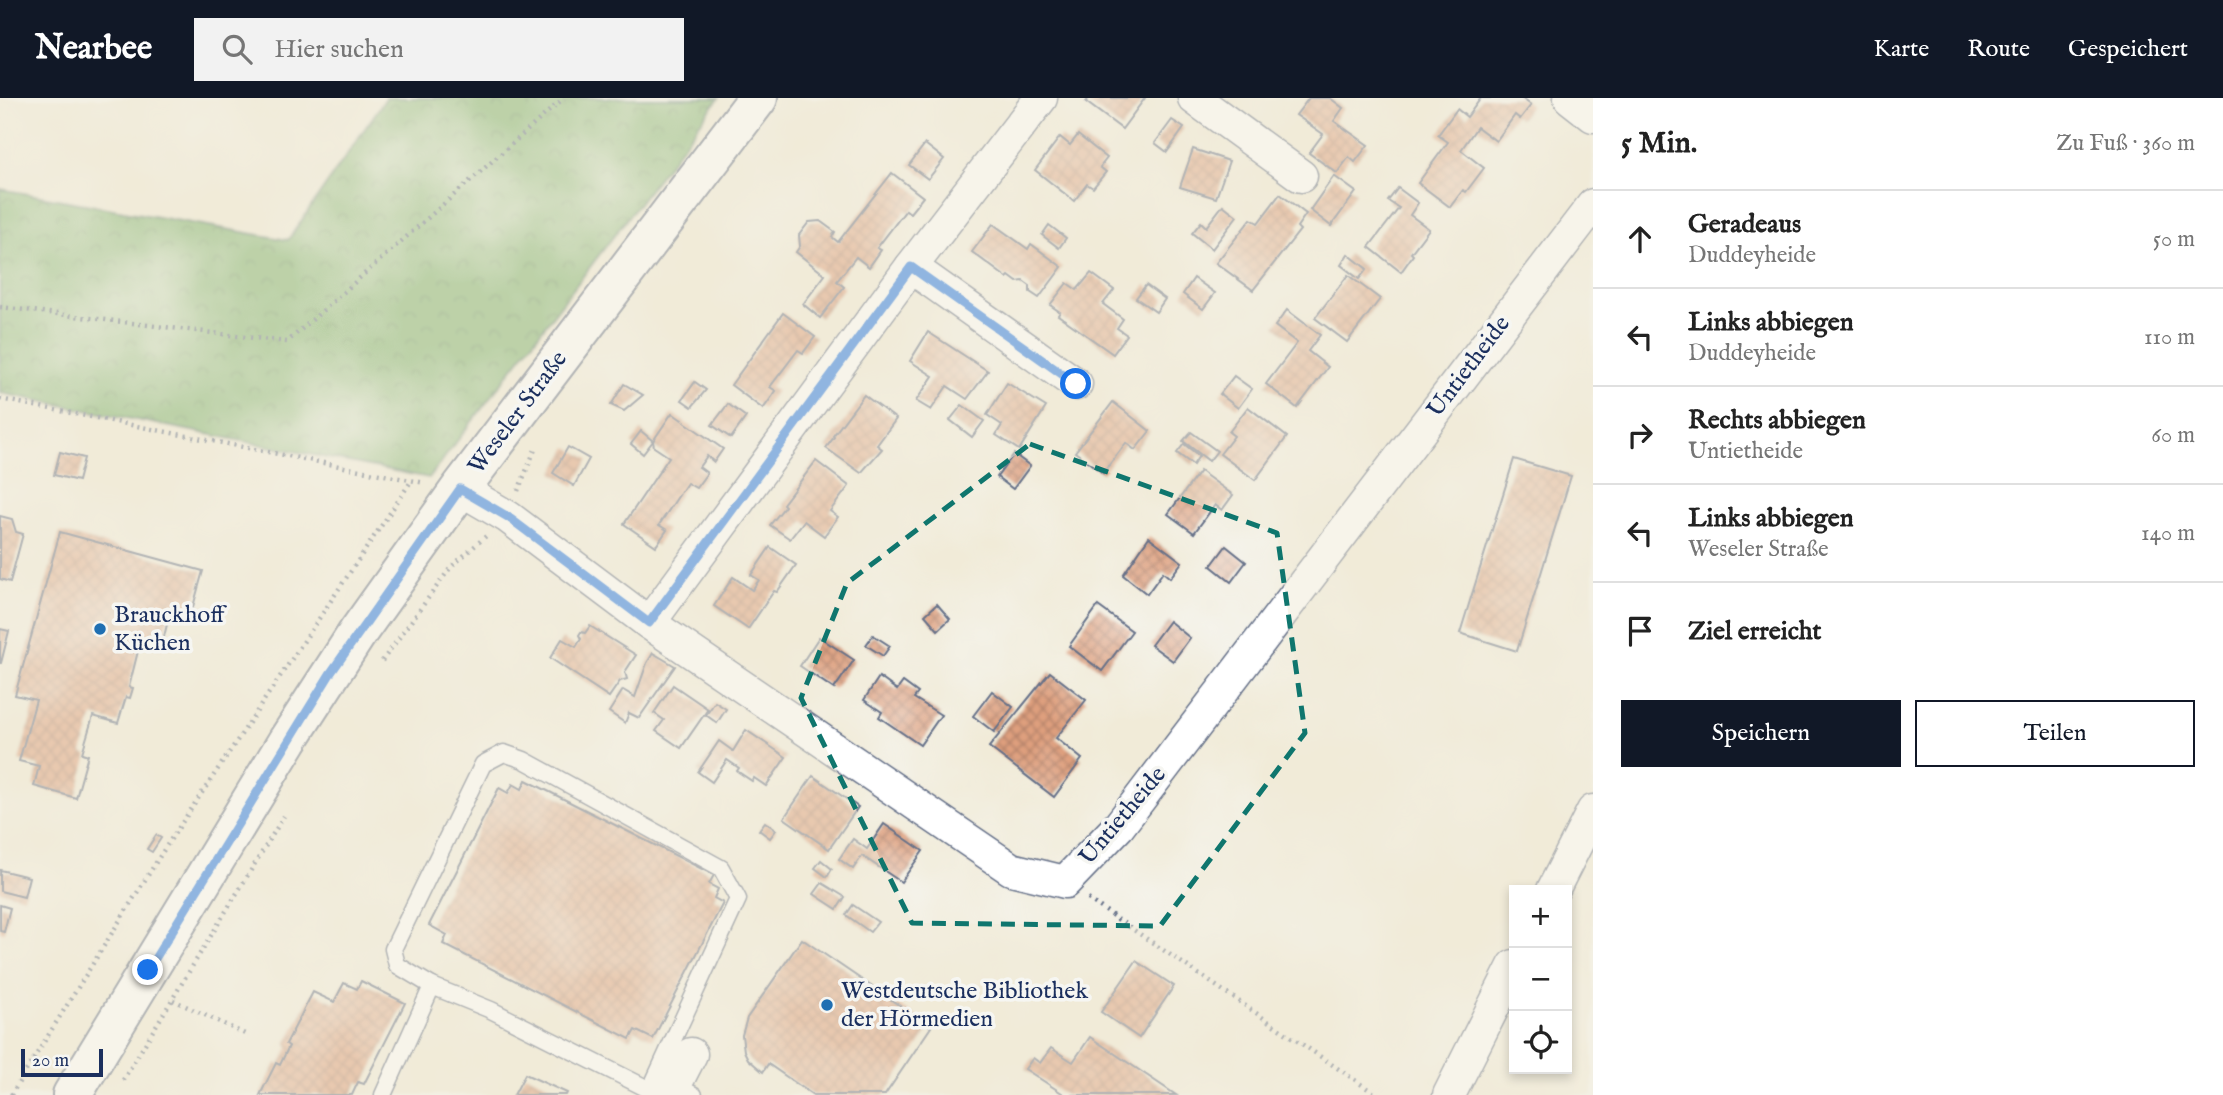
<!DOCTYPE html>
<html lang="de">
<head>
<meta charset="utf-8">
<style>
  :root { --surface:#fff; --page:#f2f2f2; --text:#222; --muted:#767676; --line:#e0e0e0; --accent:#111827 }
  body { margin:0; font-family:"IM FELL English",serif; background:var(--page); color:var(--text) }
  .controls { position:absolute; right:21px; bottom:21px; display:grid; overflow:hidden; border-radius:0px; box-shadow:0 4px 10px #0003 }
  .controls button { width:63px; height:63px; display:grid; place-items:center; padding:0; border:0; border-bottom:2px solid var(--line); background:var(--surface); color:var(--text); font:35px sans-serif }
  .scale { position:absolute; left:21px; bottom:18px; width:82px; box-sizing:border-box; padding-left:7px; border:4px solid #1b2f5e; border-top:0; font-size:19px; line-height:24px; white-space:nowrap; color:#1b2f5e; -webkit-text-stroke:5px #f6f6f2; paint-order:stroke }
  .stop { position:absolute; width:21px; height:21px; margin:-16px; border:5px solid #1a73e8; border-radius:50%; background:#fff }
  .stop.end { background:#1a73e8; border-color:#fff; box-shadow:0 2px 7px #0008 }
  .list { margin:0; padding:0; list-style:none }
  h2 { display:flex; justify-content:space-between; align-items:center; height:91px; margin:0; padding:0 28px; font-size:30px }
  h2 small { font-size:23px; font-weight:400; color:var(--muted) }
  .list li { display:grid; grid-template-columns:46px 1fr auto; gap:21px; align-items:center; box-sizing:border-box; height:98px; padding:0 28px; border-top:2px solid var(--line) }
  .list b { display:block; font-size:26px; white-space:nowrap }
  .list p { margin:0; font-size:23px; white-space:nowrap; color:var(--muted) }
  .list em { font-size:23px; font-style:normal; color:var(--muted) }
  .actions { display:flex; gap:14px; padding:21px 28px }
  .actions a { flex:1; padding:16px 0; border:2px solid var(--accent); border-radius:0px; text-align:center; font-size:24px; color:var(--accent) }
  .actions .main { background:var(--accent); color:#fff }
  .icon { flex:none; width:38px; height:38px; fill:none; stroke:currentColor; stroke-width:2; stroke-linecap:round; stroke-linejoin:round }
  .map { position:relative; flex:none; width:1593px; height:997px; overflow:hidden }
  header { display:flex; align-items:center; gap:42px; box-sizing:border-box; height:98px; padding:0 35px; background:var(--accent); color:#fff }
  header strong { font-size:33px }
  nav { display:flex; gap:38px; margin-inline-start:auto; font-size:24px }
  .search { width:490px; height:63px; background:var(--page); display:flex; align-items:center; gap:18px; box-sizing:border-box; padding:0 24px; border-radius:0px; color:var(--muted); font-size:26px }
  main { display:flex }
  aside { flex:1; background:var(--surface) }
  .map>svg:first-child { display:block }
</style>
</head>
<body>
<header>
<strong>Nearbee</strong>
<div class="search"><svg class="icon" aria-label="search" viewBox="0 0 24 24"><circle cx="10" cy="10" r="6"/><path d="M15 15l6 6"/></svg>Hier suchen</div>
<nav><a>Karte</a><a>Route</a><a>Gespeichert</a></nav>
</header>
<main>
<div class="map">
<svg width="1593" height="997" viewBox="0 0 1593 997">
  <defs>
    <pattern id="forest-crowns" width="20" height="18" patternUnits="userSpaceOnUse" patternTransform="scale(1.75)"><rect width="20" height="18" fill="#7eb26e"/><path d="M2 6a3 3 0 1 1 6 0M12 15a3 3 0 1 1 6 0" fill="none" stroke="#66915e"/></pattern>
    <pattern id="building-cross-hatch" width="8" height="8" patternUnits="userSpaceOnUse" patternTransform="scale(1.75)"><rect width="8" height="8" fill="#de9f7d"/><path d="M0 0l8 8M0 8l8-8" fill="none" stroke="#b3826a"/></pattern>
  </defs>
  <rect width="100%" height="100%" fill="#f6f6f2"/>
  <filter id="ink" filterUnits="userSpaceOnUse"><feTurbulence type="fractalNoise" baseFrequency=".0143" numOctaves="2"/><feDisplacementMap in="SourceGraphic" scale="14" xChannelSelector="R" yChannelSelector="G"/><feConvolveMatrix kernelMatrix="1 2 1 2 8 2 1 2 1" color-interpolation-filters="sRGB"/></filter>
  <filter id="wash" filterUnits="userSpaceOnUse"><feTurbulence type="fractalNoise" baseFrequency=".00686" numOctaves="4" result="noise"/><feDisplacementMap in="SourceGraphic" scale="28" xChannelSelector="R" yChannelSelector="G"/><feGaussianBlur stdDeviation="1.57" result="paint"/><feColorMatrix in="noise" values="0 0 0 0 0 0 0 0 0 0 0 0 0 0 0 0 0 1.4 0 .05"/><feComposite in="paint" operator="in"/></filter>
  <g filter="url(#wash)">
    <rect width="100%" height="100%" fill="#f1ebd8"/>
    <!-- forest -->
    <polygon fill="url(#forest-crowns)" stroke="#4c7066" stroke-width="2" points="386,0 719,0 429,380 0,295 0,91 288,142"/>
    <g id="blocks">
      <!-- building -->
      <g fill="url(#building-cross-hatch)">
        <polygon points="1089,0 1145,0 1122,31 1086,4"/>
        <polygon points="1309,0 1330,0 1343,10 1334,23 1368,47 1355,64 1349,59 1337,75 1309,55 1323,36 1296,17"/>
        <polygon points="1481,0 1521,0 1531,7 1520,21 1515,17 1496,43 1477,29 1461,52 1484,70 1466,94 1463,92 1450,109 1418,85 1448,44 1438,37 1457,11 1467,19"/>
        <polygon points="1172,22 1184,30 1167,54 1155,45"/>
        <polygon points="1078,37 1107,60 1100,69 1106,74 1093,90 1087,86 1074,103 1035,72 1060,39 1070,47"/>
        <polygon points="925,46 944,61 928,81 909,67"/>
        <polygon points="1193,51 1229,63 1216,100 1180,89"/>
        <polygon points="892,75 923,99 910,115 906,112 877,150 881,152 869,169 856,159 837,183 844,189 820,220 803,206 825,177 796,154 800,148 799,137 809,124 820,123 835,134 832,139 838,144"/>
        <polygon points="1334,78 1356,94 1331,128 1310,112"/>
        <polygon points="1398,90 1418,105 1410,117 1429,131 1411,155 1413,157 1401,174 1369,149 1399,110 1388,103"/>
        <polygon points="1280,96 1306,116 1297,129 1300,132 1253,192 1216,165 1251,121 1258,125"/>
        <polygon points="1223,107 1237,118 1212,151 1192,135 1201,124 1206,129"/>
        <polygon points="993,126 1028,151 1031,146 1062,169 1039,200 1030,194 1030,188 1023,183 1017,184 1009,178 1007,180 972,154"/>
        <polygon points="1049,127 1066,140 1059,150 1042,137"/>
        <polygon points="1348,156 1367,171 1359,181 1341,167"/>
        <polygon points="1091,175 1114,192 1103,206 1123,221 1117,230 1127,237 1113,256 1058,217 1060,214 1050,207 1067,185 1077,192"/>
        <polygon points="1348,177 1380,201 1347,244 1315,220"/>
        <polygon points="1194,180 1215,195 1203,211 1183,196"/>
        <polygon points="1146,187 1165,201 1156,214 1136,200"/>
        <polygon points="1287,212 1320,237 1308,253 1328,269 1297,310 1266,286 1297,245 1275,228"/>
        <polygon points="783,215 815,239 803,255 798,252 770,289 776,293 763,311 731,287"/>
        <polygon points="928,234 988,273 967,301 947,288 931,312 916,303 933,278 910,263"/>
        <polygon points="1234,278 1252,291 1238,310 1220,296"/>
        <polygon points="695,284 706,292 692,309 682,302"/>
        <polygon points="1007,285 1046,309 1019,352 996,337 1002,327 987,317"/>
        <polygon points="624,286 643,297 624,313 611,307"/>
        <polygon points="864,297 896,321 877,347 882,351 861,375 826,350 834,339 833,338"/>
        <polygon points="1113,304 1150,333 1135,352 1126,345 1103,375 1075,354"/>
        <polygon points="728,306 746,319 731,340 712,327"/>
        <polygon points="962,307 984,323 972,339 950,322"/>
        <polygon points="1248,309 1287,339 1255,382 1220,356 1234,338 1229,334"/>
        <polygon points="672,315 723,351 714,364 707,358 699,369 707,375 696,390 687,385 659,427 667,432 656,448 624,426 669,359 654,349 653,343"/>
        <polygon points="641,333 653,343 643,356 631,346"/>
        <polygon points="1191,334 1217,353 1209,363 1183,343"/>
        <polygon points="1184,346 1199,358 1193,367 1177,355"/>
        <polygon points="568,349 589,361 574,388 553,375"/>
        <polygon points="60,354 84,360 78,383 54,377"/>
        <polygon points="1014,356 1030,368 1013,391 997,379"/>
        <polygon points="1514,361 1571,378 1517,553 1460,535"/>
        <polygon points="816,363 849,388 830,413 838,419 824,438 804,423 790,441 770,427 785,408 783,406"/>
        <polygon points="1200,373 1233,397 1222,412 1215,407 1194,435 1168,416"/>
        <polygon points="0,418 12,421 16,434 23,436 10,484 0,481"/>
        <polygon points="60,434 203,473 191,516 171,510 161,551 140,545 129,589 133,590 130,600 126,599 118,625 93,618 82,655 88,657 76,700 34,688 39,668 19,663 36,602 15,597"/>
        <polygon points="1149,439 1182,464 1170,480 1163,474 1147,496 1123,477"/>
        <polygon points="1226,448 1246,464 1231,484 1211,468"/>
        <polygon points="770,449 796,467 777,494 774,493 748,531 714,508 733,479 752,492 759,482 751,477"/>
        <polygon points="937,506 950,521 938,532 925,517"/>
        <polygon points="1098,508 1132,533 1102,573 1069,548"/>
        <polygon points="1169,523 1190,540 1173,563 1151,547"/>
        <polygon points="590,528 636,557 625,574 627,581 620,583 609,599 550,560 562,541 576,549 581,541 579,537 581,534 585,535"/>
        <polygon points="0,531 9,533 1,565 0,565"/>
        <polygon points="873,537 890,548 883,558 866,547"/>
        <polygon points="819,539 854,562 834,591 800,568"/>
        <polygon points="653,555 675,568 639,620 629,615 625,625 609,614 623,592 635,599 647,565"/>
        <polygon points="1050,574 1086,602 1056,640 1082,661 1054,699 989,649"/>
        <polygon points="879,579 897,592 903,584 918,595 914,600 941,617 920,647 879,619 882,614 864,602"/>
        <polygon points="673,587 708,611 681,650 656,633 664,622 654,615"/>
        <polygon points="992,593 1013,609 994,634 973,618"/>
        <polygon points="715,604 726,611 717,625 706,617"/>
        <polygon points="746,632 786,659 766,688 754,680 752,683 737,673 739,670 727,662 712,684 698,674 719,643 733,653"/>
        <polygon points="813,678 858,709 829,751 784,720"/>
        <polygon points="526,682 714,777 709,786 718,791 714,800 723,805 653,941 635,932 630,941 443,846 447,837 429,827 499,690 508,695 513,686 522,691"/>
        <polygon points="765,724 776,732 770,740 759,732"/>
        <polygon points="884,726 923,753 901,784 862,758 853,771 839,761 853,741 867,751"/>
        <polygon points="156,737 161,740 152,754 147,751"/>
        <polygon points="821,762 832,771 827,779 815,770"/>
        <polygon points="0,772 29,779 24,799 0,793"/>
        <polygon points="822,785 845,799 837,811 814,796"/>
        <polygon points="0,807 10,810 4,834 0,833"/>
        <polygon points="853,807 878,824 870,834 846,817"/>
        <polygon points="802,841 931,929 885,997 813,997 768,966 763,974 748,961 744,953 742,937 747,920"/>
        <polygon points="1136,863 1174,888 1139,940 1101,914"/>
        <polygon points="361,883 405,905 364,986 358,984 352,997 260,997 276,965 280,967 289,948 286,946 313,894 334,904 344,885 357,891"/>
        <polygon points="1090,939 1176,997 1065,997 1025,971 1033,960 1040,965 1051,950 1073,964"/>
        <polygon points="525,976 567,995 566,997 514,997"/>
      </g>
    </g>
  </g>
  <g filter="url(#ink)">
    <use href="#blocks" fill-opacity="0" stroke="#667189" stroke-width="2"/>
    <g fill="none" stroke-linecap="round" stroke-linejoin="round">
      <defs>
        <g id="service">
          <polyline points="432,888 397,867 393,851 483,666 504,655 524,662 721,770 738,801 650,992"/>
          <polyline points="675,987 694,997"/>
          <polyline points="383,997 432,888 491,912 660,997"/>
        </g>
        <g id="minor">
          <polyline points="1194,0 1301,78"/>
          <polyline points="1570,0 1593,18"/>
          <polyline points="911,169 1076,286"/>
          <polyline points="460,391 508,419 649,525 1011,771 1065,784 1119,728 1593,107"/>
          <polyline points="649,525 911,169 1041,0"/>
          <polyline points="1553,792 1593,713"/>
          <polyline points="670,997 691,956"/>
          <polyline points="1449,997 1514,868"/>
        </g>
        <polyline id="secondary" points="72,997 288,642 358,534 460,391 758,0"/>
      </defs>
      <!-- service casing -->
      <use href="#service" stroke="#667189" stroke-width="19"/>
      <!-- minor casing -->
      <use href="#minor" stroke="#667189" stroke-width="35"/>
      <!-- secondary casing -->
      <use href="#secondary" stroke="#667189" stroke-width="42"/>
      <!-- path -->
      <g stroke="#667189" stroke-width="4.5" stroke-dasharray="2 5" stroke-linecap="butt">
        <polyline points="0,209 287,244 564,0"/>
        <polyline points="0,301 425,385"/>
        <polyline points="518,393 536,349"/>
        <polyline points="382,563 451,469 486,438"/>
        <polyline points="1088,801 1377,997"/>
        <polyline points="173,902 247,937"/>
        <polyline points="123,982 284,718"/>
        <polyline points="11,997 165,750 412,382"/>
      </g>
      <!-- service -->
      <use href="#service" stroke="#fff" stroke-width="16"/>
      <!-- minor -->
      <use href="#minor" stroke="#fff" stroke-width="32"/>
      <!-- secondary -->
      <use href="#secondary" stroke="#fff" stroke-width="38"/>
    </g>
  </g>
  <g fill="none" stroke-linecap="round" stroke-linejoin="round" filter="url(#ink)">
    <!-- route -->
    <polyline stroke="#1a73e8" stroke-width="9" points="148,872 330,576 460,391 508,419 649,525 911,169 1076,286"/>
  </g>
  <!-- marked area -->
  <path d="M0 0H1593V997H0ZM1030,346L1277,435L1305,635L1160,828L912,825L801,600L847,485Z" fill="#f1ebd8" fill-opacity=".55" fill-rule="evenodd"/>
  <path fill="none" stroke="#0f766e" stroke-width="5" stroke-dasharray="14 9" stroke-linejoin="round" d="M1030,346L1277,435L1305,635L1160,828L912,825L801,600L847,485Z"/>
  <!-- markers -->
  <g fill="#1f6fb2" stroke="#f6f6f2" stroke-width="2.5">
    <circle cx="100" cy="531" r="7"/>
    <circle cx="827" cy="907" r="7"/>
  </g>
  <g text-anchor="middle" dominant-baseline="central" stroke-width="7" stroke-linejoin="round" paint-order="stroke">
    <!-- street labels -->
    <g font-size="24" fill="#1b2f5e" stroke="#f6f6f2">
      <text transform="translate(1469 269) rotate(-53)">Untietheide</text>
      <text transform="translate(518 315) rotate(-53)">Weseler Straße</text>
      <text transform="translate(1123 718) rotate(-50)">Untietheide</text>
    </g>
    <!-- poi labels -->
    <g font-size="24" fill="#1b2f5e" stroke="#f6f6f2" text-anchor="start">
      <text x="114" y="517">Brauckhoff<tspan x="114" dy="28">Küchen</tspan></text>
      <text x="841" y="893">Westdeutsche Bibliothek<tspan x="841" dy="28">der Hörmedien</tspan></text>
    </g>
  </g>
</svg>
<div class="controls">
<button>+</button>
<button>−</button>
<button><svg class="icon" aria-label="locate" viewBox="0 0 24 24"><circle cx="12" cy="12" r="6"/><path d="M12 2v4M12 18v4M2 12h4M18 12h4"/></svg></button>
</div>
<div class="scale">20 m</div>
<div class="stop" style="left:1076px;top:286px"></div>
<div class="stop end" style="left:148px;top:872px"></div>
</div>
<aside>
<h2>5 Min.<small>Zu Fuß · 360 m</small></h2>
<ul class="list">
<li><svg class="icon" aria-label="ahead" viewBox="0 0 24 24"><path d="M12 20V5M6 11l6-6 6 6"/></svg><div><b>Geradeaus</b><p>Duddeyheide</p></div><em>50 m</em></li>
<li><svg class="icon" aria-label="left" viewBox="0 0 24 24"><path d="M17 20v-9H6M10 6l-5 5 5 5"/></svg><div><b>Links abbiegen</b><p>Duddeyheide</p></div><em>110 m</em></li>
<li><svg class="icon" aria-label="right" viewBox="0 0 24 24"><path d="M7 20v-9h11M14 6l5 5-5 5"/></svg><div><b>Rechts abbiegen</b><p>Untietheide</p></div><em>60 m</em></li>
<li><svg class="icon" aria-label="left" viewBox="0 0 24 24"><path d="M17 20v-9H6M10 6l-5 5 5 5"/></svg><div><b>Links abbiegen</b><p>Weseler Straße</p></div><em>140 m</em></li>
<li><svg class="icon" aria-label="arrive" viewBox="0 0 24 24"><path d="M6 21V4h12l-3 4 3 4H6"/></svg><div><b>Ziel erreicht</b></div></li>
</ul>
<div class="actions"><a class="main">Speichern</a><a>Teilen</a></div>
</aside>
</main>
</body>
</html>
